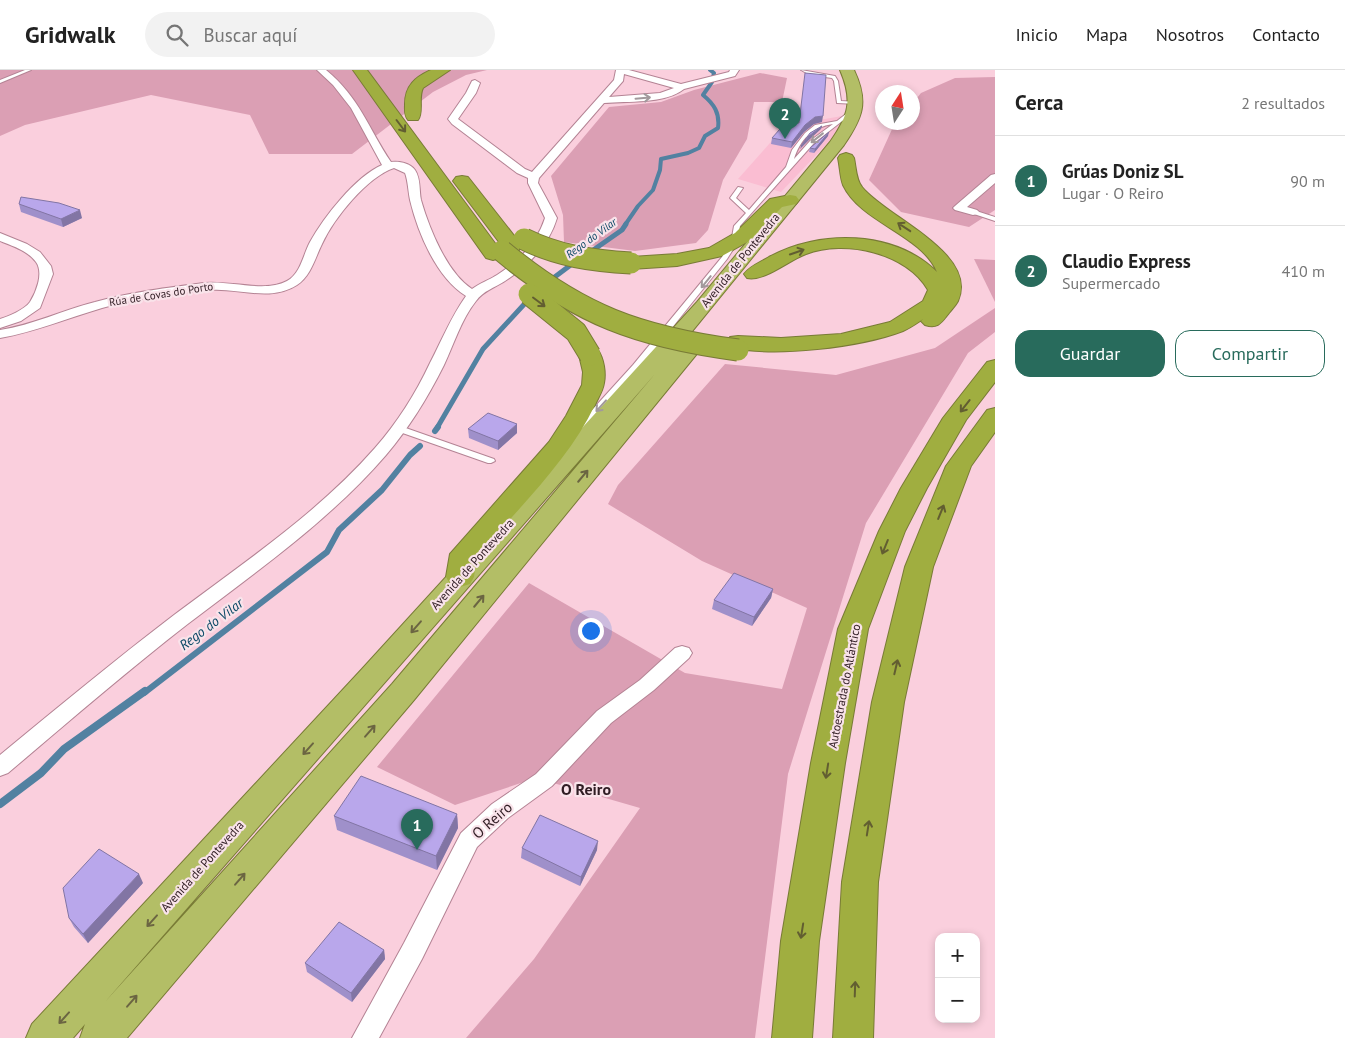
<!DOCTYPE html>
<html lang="es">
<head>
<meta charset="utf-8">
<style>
  :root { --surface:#fff; --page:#f2f2f2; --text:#222; --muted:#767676; --line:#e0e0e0; --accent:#286b5c }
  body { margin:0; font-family:"PT Sans",sans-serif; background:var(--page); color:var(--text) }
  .controls { position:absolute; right:15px; bottom:15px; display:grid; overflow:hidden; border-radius:10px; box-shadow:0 2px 8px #0003 }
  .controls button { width:45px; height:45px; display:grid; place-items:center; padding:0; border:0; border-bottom:1px solid var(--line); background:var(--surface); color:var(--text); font:25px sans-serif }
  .compass { position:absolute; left:875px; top:15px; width:45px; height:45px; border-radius:50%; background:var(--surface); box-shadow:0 2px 8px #0003; rotate:12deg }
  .you { position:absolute; left:590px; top:560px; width:18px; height:18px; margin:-12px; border:4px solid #fff; border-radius:50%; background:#1a73e8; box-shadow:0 0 0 8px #1a73e833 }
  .badge { display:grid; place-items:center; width:32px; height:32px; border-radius:50%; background:var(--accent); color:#fff; font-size:16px; font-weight:700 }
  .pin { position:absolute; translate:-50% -41px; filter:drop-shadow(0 1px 2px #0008) }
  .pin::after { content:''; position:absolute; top:26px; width:18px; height:15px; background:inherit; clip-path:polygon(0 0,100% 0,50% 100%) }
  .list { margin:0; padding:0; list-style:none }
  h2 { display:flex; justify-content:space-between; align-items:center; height:65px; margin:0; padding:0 20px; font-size:21px }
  h2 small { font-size:16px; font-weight:400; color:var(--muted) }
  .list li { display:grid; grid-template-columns:32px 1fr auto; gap:15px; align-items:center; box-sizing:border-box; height:90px; padding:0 20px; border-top:1px solid var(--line) }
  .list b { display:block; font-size:19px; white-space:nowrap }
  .list p { margin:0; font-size:16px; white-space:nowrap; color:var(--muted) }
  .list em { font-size:16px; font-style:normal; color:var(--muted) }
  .actions { display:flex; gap:10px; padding:15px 20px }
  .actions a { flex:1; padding:11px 0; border:1px solid var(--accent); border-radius:15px; text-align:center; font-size:18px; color:var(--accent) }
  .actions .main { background:var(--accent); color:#fff }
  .icon { flex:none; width:28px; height:28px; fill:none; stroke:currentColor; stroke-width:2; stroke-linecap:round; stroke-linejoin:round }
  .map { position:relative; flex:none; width:995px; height:968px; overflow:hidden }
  header { display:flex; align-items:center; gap:30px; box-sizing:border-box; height:70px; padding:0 25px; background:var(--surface); border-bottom:1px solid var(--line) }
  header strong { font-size:24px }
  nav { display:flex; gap:28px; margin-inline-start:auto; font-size:18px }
  .search { width:350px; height:45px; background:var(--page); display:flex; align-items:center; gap:12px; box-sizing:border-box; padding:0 18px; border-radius:28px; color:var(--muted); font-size:19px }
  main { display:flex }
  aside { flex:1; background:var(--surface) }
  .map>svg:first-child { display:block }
</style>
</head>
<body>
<header>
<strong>Gridwalk</strong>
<div class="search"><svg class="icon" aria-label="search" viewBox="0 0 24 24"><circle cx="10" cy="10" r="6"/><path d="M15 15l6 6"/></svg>Buscar aquí</div>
<nav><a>Inicio</a><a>Mapa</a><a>Nosotros</a><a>Contacto</a></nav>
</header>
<main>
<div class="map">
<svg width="995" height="968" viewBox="0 0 995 968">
  <rect width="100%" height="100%" fill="#facfdd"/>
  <!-- built -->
  <polygon fill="#fabdd2" points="842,46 842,58 781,122 738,109 785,56"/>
  <!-- green -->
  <g fill="#db9fb4">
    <polygon points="0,0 487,0 466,5 433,22 352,84 269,84 250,45 151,25 25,55 0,66"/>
    <polygon points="760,3 787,8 782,32 754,32 747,69 723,110 708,160 696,173 635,181 564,172 563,145 551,106 609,37 661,32 694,20"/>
    <polygon points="995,7 995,140 969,157 901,142 869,110 893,57 897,53 912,52 913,33 921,23 955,8"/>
    <polygon points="974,189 995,190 995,232"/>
    <polygon points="995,238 995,262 968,283 866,453 788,704 755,968 466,968 534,889 640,738 536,708 455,735 377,697 529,513 685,603 782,619 807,538 702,491 608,434 618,415 725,294 836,305 935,278"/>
  </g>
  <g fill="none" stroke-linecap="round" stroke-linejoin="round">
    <!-- stream-far3 -->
    <path stroke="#5281a1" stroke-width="4" d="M625,155L638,136L653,120L660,100L661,89L688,83L699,78L705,66L718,58C720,43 714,34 703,25L712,12L714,3L710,0"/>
    <!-- stream-far2 -->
    <g stroke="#5281a1" stroke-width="5">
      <polyline points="589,183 622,160 626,154"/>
      <polyline points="548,212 576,191"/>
      <polyline points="437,358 483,279 529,229"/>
    </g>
    <!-- stream-far1 -->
    <g stroke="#5281a1" stroke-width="6">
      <polyline points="435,361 438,357"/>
      <polyline points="144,623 327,482 339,460 382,420 410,385 420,376"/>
    </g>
    <!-- stream -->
    <polyline stroke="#5281a1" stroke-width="8" points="0,734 41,703 64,679 145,621"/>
    <defs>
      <g id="service">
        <polygon points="25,0 31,0 0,13 0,10"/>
        <polygon points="801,0 835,6 838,11 841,31 857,32 859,33 857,34 837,33 834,11 832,8 810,5"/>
        <path d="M851,40L855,41L814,73L740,156L737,173L727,189L639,299L579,365H573L572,363L573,361L633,295L722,187L731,173L734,156L746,143L730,128L738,117L743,118L736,128L749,140L786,97L792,80L805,63L815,55L837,51ZM833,54L810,71L794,89C800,70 812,57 833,54Z"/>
        <polygon points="973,140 995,147 995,151 971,143 971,141"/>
        <polygon points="394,356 400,356 494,389 495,391 491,393 488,393 394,360 393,358"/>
      </g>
      <g id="minor">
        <path d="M317,0H326C360,28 368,58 391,92C399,91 410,93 415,100C421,109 419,121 421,130C429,158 447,203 472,219C480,213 489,210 497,205C519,191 537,173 545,148L528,113V108L517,103L452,54L448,49L466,23L472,11L475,10L480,13L476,23L458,49L525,99L532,102L614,10L616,0H629L681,14L729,2L730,0H739L735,6L684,19C666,34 627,31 604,33L539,108L538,113L557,148C549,175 528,196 505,211C494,218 483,221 476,231C461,250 454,274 444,295C428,327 409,358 386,385C329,451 257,501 189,553C127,601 67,653 8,703L0,706V685C58,637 115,590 174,545C243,493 317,444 375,378C397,353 416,323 430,293C442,270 451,247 466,226C436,207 418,163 410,130C408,120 408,111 405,103L394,98C367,107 334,148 322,174C315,188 311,206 297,215C271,232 238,218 211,220C175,223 137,228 102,238C68,248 35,262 0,268V260C33,255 63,240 95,232C131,222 167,218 204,213C229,210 265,223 287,211C301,203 303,185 310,172C324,147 355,107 382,95L351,38L333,15ZM624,4L674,18L660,23L609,27L623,11Z"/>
        <polygon points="995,104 995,113 967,137 977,140 979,142 977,144 973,145 955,140 953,138 955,136 991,105"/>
        <path d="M0,163L27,174L40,182L51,196L53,204L40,238L21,251L0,258V249C9,246 24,240 30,232C36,222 44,203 36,192C28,181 13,176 0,171Z"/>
        <polygon points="682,576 689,578 692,583 689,588 654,620 611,653 552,716 508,748 477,777 422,889 379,968 352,968 404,873 461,763 492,734 536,704 597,641 640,610 675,578"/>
      </g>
      <path id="trunk" d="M840,0H854C869,32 863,47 844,75L685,270L692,268L700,270L703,275L700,280L414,630L127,968H80L85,954L73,968H26L32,954L362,599L697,232L830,72C849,45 853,30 840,0ZM655,304L392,614L104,933Z"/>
      <g id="motorway">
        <polygon points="353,0 367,0 500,180 503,184 500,188 493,190 486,188"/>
        <path d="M431,0H450L423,18C418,28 424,42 418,50H408C404,45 405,40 405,34C405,16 415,7 431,0Z"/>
        <path d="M846,83L852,85L854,88C856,97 856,110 862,117C886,147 979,183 958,231C956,235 952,239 949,243C941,253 938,259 925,255L921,251L923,249C917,253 910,258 903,261C861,277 774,288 730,277L727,272L730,267L738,266L781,268L841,264L890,252L923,231L928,220C907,183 845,169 806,184C789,190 764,212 747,208L744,204C750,196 761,192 769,187C820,159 894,160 937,202C921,164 861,153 843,115C840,107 840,97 838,88L840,85Z"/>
        <polygon points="462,106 468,107 519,172 521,176 519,180 512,182 505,180 453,111 456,107"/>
        <polygon points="790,125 796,126 799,130 796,134 782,137 749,171 722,186 677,196 631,199 624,197 621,193 624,189 631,187 677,184 709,178 735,163 770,129"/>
        <path d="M590,278L598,280C604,289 606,303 604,313C603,321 598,328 595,335C569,390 517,440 477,486L474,507L470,514L460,517L450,514L446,507L450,484L549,372L566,346L582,315L583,302L579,285L582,280Z"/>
        <polygon points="995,290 995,312 966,350 927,418 905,461 868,559 845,693 819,871 812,968 772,968 781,871 811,693 838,559 879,461 901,418 943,348 987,292"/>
        <polygon points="995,338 995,362 971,396 933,497 904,632 878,812 873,968 833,968 842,812 872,632 905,497 946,396 987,340"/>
      </g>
    </defs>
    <!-- service casing -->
    <use href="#service" stroke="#b48394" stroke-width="2"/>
    <!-- minor casing -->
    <use href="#minor" stroke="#b48394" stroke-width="2"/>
    <!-- trunk casing -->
    <use href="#trunk" stroke="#797b36" stroke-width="2"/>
    <!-- motorway casing -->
    <use href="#motorway" stroke="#797b36" stroke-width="2"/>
    <!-- service -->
    <use href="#service" fill="#fff" fill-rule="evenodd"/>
    <!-- minor -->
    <use href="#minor" fill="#fff" fill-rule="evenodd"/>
    <!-- trunk -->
    <use href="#trunk" fill="#b3be66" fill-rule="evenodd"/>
    <!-- motorway -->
    <use href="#motorway" fill="#a0ae40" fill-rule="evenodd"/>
    <defs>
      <g id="motorway-bridge">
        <path d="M524,169C558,186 593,191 631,193"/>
        <path d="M502,181C579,245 639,267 738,280"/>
        <polyline points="529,224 576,262 590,285"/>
      </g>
    </defs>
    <!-- motorway-bridge casing -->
    <use href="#motorway-bridge" stroke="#797b36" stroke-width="23" stroke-linecap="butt"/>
    <!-- motorway-bridge -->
    <use href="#motorway-bridge" stroke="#a0ae40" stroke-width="21"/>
  </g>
  <!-- wall -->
  <g fill="#9f90ca">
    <polygon points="822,52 814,54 804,62 791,78 771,74 772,68 798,53"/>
    <polygon points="828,66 814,83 809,82 810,78"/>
    <polygon points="19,134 82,148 63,157 21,142"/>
    <polygon points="468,359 517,363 498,380 469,368"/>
    <polygon points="773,519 771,528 752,556 712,539 714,530"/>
    <polygon points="457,744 458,758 437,800 337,760 334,746"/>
    <polygon points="522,778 597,780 580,816 521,788"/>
    <polygon points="143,813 88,873 74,857 69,848"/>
    <polygon points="384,880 385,889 352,932 307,902 305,893"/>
  </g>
  <!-- shaded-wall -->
  <g fill="#8275a4">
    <polygon points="823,46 822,52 814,54 804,62 791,78 792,72 805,55 815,47"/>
    <polygon points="822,56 821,59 809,70 800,79 801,76 809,66"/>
    <polygon points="829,62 828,66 814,83 815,79"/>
    <polygon points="80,140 82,148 63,157 61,149"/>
    <polygon points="517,354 517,363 498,380 498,371"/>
    <polygon points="773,519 771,528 752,556 754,547"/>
    <polygon points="457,744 458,758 437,800 436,786"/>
    <polygon points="598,771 597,780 580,816 581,807"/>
    <polygon points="139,804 143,813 88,873 83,864"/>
    <polygon points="384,880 385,889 352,932 351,923"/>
  </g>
  <!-- building -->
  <g fill="#b9a7eb" stroke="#8275a4">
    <polygon points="805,3 826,5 823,46 815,47 805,55 792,72 772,68 787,51 799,53"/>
    <polygon points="822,56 809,66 801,76 810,63"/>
    <polygon points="829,62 815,79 810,78"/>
    <polygon points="21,127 59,133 80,140 61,149 19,134"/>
    <polygon points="488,343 517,354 498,371 468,359"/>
    <polygon points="734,503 773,519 754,547 714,530"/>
    <polygon points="361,706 457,744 436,786 334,746"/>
    <polygon points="540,745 598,771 581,807 522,778"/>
    <polygon points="99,779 139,804 83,864 69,848 63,818"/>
    <polygon points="339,852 384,880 351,923 305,893"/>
  </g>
  <!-- one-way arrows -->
  <defs><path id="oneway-shaft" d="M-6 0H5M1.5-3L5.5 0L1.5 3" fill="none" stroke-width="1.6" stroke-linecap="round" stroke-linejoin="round" transform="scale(1.25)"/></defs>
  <g stroke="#a2999c">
    <use href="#oneway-shaft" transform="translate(643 28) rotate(-5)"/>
    <use href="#oneway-shaft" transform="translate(817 68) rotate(142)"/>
    <use href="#oneway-shaft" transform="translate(706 212) rotate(129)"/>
    <use href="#oneway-shaft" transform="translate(601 336) rotate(132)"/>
  </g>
  <g stroke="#625e31">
    <use href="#oneway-shaft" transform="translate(401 56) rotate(53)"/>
    <use href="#oneway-shaft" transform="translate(904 157) rotate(-147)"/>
    <use href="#oneway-shaft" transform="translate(797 182) rotate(-19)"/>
    <use href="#oneway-shaft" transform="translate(539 232) rotate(37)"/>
    <use href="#oneway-shaft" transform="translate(965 336) rotate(128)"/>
    <use href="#oneway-shaft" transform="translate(941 442) rotate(-68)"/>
    <use href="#oneway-shaft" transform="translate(885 477) rotate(112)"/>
    <use href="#oneway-shaft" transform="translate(896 597) rotate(-77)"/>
    <use href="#oneway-shaft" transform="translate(827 701) rotate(99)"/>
    <use href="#oneway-shaft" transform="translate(868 758) rotate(-81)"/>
    <use href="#oneway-shaft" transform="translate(802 861) rotate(99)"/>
    <use href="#oneway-shaft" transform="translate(855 919) rotate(-88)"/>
  </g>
  <g stroke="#6b6542">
    <use href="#oneway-shaft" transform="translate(583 406) rotate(-50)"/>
    <use href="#oneway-shaft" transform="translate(479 531) rotate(-50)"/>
    <use href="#oneway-shaft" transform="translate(416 557) rotate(131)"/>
    <use href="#oneway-shaft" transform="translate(370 661) rotate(-49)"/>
    <use href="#oneway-shaft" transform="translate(308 679) rotate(132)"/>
    <use href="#oneway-shaft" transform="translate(240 809) rotate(-49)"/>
    <use href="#oneway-shaft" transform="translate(152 851) rotate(132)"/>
    <use href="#oneway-shaft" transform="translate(132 931) rotate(-49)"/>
    <use href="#oneway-shaft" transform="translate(64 948) rotate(132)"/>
  </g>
  <g text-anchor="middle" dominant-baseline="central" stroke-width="4.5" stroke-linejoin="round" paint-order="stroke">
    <!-- far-water labels -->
    <g font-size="11" font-style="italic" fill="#084765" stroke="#f9e3ea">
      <text transform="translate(591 168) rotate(-36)">Rego do Vilar</text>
    </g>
    <!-- far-street labels -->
    <g font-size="11" fill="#301d24" stroke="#f9e3ea">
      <text transform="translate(161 224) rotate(-9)">Rúa de Covas do Porto</text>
    </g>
    <!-- street labels -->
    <g font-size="12" fill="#301d24" stroke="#f9e3ea">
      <text transform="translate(740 190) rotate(-51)">Avenida de Pontevedra</text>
      <text transform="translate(472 494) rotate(-48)">Avenida de Pontevedra</text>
      <text transform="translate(844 616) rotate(-79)">Autoestrada do Atlántico</text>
      <text transform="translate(202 796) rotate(-48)">Avenida de Pontevedra</text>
    </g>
    <!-- water labels -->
    <g font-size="14" font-style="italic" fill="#084765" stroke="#f9e3ea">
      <text transform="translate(211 554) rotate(-37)">Rego do Vilar</text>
    </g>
    <!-- near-street labels -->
    <g font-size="15" fill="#301d24" stroke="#f9e3ea">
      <text transform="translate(492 750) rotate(-41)">O Reiro</text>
    </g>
    <!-- near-neighbourhood labels -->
    <g font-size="16" font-weight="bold" fill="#301d24" stroke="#f9e3ea">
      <text x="586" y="719">O Reiro</text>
    </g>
  </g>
</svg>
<div class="controls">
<button>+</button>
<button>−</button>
</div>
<svg class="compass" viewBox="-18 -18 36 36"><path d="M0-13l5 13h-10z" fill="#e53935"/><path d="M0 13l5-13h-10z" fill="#767676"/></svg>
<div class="you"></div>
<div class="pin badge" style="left:417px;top:780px">1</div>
<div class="pin badge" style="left:785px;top:69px">2</div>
</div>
<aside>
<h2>Cerca<small>2 resultados</small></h2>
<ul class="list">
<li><span class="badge">1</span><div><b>Grúas Doniz SL</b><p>Lugar · O Reiro</p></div><em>90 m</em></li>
<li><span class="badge">2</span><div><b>Claudio Express</b><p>Supermercado</p></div><em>410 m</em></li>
</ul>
<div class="actions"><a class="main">Guardar</a><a>Compartir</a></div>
</aside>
</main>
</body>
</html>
